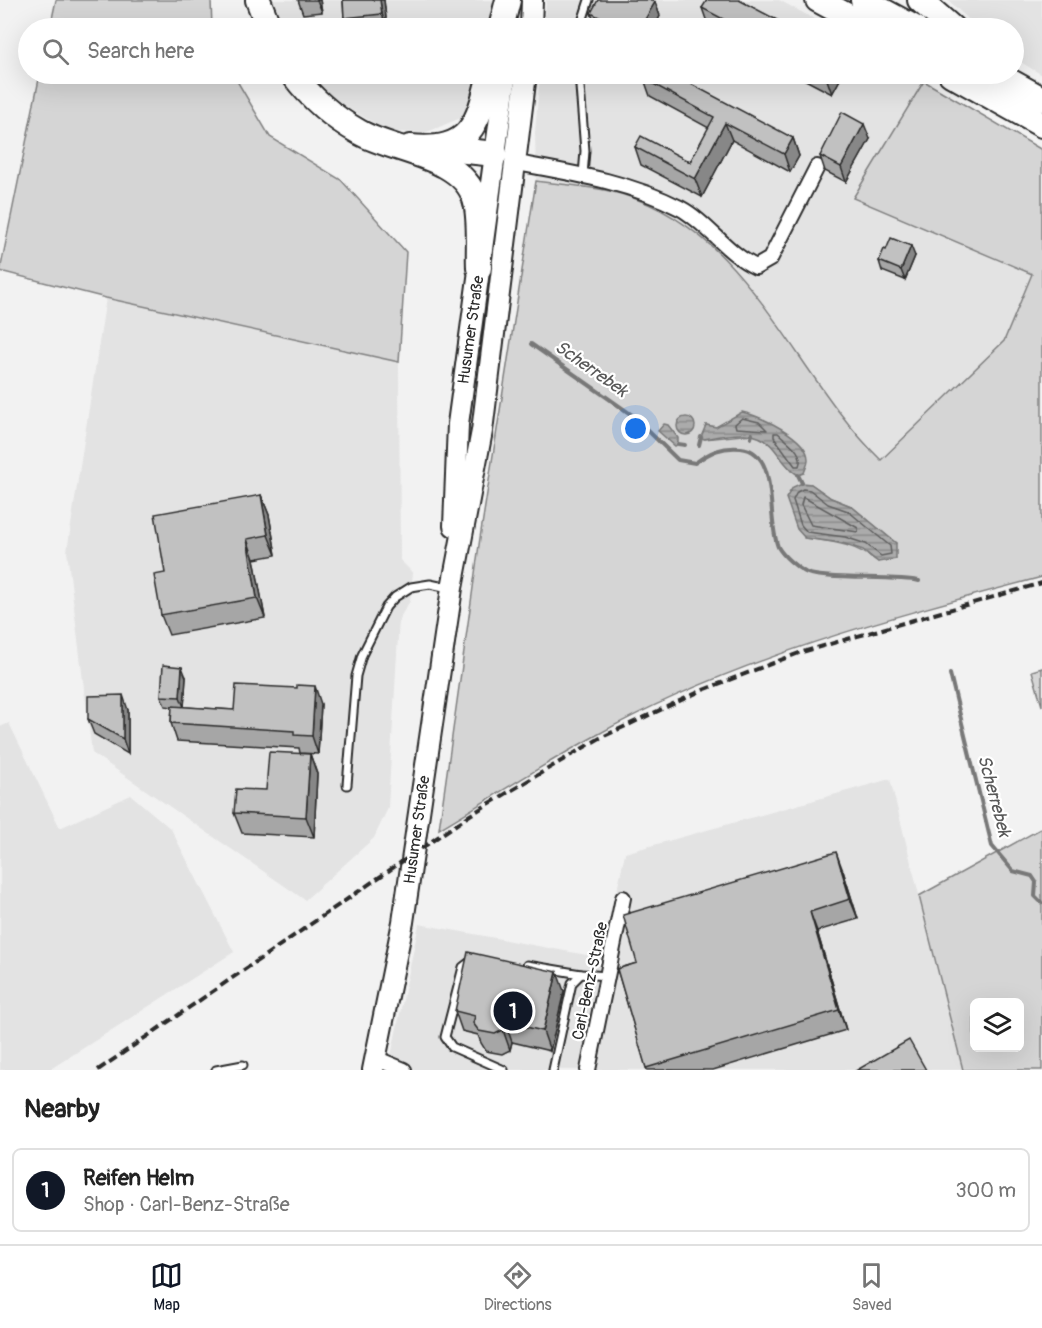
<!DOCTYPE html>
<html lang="en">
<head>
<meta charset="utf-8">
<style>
  :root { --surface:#fff; --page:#f6f6f6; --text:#222; --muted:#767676; --line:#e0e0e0; --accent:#111827 }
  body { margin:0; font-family:Pangolin,sans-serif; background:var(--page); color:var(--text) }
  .controls { position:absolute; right:18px; bottom:18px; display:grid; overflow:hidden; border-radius:9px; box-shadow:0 6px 24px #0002 }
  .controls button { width:54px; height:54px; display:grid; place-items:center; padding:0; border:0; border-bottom:2px solid var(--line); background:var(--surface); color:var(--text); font:30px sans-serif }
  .you { position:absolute; left:636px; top:429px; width:21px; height:21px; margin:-15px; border:4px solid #fff; border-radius:50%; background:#1a73e8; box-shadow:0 0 0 9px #1a73e833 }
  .badge { display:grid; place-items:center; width:39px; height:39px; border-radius:50%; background:var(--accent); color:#fff; font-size:20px; font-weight:700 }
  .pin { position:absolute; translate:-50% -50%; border:3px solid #fff; box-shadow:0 2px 6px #0006 }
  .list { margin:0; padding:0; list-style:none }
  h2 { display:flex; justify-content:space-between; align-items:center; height:78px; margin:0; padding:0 24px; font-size:26px }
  h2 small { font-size:20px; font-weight:400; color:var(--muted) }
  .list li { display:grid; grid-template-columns:39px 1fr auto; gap:18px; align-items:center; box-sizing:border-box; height:84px; margin:0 12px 12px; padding:0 12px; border:2px solid var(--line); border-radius:9px }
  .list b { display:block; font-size:22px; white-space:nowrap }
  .list p { margin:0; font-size:20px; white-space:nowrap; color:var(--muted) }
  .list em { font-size:20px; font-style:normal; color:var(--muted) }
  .icon { flex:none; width:33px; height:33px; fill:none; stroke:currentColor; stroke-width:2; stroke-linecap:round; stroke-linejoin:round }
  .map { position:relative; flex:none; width:1042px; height:1070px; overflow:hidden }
  .search { position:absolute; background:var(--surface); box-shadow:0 6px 24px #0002; left:18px; right:18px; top:18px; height:66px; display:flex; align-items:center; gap:15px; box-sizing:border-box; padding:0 21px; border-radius:33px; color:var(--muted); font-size:22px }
  .sheet { height:174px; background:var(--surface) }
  nav { display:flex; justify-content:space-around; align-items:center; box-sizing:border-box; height:84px; border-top:2px solid var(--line); background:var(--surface); font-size:16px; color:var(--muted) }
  nav a { display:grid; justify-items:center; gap:3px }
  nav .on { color:var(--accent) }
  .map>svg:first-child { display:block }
</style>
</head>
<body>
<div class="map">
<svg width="1042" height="1070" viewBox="0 0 1042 1070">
  <defs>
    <pattern id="water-rules" width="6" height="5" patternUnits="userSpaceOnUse" patternTransform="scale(1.5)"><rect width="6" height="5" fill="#ababab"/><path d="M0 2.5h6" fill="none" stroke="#8b8b8b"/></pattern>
  </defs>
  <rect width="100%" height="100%" fill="#f2f2f2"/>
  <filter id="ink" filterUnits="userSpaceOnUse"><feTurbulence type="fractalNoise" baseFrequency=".0167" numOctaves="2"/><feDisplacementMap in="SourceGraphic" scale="12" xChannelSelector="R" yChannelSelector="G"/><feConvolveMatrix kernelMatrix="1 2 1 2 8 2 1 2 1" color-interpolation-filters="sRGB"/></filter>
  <g filter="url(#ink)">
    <!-- built -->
    <g fill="#e3e3e3">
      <polygon points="272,0 495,0 489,28 283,28"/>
      <polygon points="546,0 779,0 831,28 544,28"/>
      <polygon points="948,0 1042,0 1042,75 1014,58 1014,28 978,28"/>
      <polygon points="311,74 479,74 463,117 425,133 390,132 332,99"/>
      <polygon points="540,74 912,74 924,81 854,198 1032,274 1004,341 880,460 858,438 758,297 621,194 536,181 535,132"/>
      <polygon points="106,298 399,362 400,560 413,573 410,601 399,619 388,808 374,838 305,900 92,753 67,551"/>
      <polygon points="9,723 60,828 131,795 171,829 234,952 49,1070 0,1070 0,727"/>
      <polygon points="890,779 963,1070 388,1070 419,924 603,958 625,853"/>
    </g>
    <!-- grass -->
    <g fill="#d5d5d5" stroke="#808080" stroke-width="1.5" fill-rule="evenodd">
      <polygon points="56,0 211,0 212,28 50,28"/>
      <polygon points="40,74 233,74 270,137 341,180 406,252 399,362 106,298 0,271"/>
      <path d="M924,81L1042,150V577C890,617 733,659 595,736C542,765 491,798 439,829L480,538L536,181C563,185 595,186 621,194C750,231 793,375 881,460L1004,341L1032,274L853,198ZM729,421L805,450L792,471L767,439L752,434L705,439L706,425L716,427ZM811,484L831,498L851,506L896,543L878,562C854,543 834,542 804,538Z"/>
      <polygon points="1042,668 1042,706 1032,671"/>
      <path d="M1042,828V1070H963L919,896ZM974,1002H1020V1048H974Z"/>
    </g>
    <!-- water -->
    <g fill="url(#water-rules)" stroke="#787878" stroke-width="1.5">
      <path d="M742,412C760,416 809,438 808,460C808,464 805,470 804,473L798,475C788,469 782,459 775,450C758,427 730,434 704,439L701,437L706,425L716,427Z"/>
      <circle cx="686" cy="426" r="9"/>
      <polygon points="664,424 668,425 678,438 678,444 675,446 658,431"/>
      <polygon points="802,483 811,484 831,498 851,506 896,543 896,559 878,562 863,550 842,543 805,538 797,529 786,498 793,487"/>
    </g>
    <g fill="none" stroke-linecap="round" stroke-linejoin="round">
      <!-- shore -->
      <g stroke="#5e5e5e" stroke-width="1.5">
        <polygon points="742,418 759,422 767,430 736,428 735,424"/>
        <path d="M774,433H778C787,442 805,452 799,466H795L774,437Z"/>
        <polygon points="803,489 810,490 828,504 848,511 890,546 891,554 881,556 866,544 845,537 807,532 801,525 793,500 797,492"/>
        <polygon points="803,497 858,528 858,532 811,525 801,505"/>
      </g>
      <!-- stream -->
      <g stroke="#787878" stroke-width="4">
        <path d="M531,344L632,415L678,460L695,463C710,452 722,446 741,448C780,452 766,517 778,547C783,556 796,567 805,572C816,580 897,576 919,581"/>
        <polyline points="751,438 752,434"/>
        <polyline points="678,444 685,445"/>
        <polyline points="699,445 701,437"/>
        <polyline points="798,475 802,483"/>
        <polyline points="950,674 992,846 1013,871 1032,876 1036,882 1035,896 1042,903"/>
      </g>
      <defs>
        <g id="lane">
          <polyline points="580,28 589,0"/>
          <polyline points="579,74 585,151 583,175"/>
          <polyline points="347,785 356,676 362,655 386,607 395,597 411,587 430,584 449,588"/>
          <polyline points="472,960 463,967 445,1037 452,1047 504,1070"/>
          <polyline points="527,965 581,974"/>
          <polyline points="216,1070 243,1065"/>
          <polyline points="553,1070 572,983 581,974 607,976"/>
        </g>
        <g id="street">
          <path d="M517,163C572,173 630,182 680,208C708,223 727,254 756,267L770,259L817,167"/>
          <polyline points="375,1058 404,1070"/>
          <polyline points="588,1070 623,898"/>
        </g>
        <g id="secondary">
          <polyline points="531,28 532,0"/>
          <polyline points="454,526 458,424 506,74"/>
          <polyline points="373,1070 403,922 452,588 482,431 526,74"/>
        </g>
        <g id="highway">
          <polyline points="258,0 269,28"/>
          <polyline points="818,0 870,28"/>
          <polyline points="863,0 915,28"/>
          <polyline points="920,0 952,28"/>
          <polyline points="501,28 508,0"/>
          <path d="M293,74C310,97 334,118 359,132C393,152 462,155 475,199C481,217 478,248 479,268"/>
          <polyline points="951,74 1042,125"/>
          <polyline points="997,74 1042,99"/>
          <path d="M410,147C471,153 478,124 490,74"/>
          <polyline points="438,148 495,154"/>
        </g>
      </defs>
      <!-- lane casing -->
      <use href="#lane" stroke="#2b2b2b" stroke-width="11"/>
      <!-- street casing -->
      <use href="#street" stroke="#2b2b2b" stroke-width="18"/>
      <!-- secondary casing -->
      <use href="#secondary" stroke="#2b2b2b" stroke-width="24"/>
      <!-- highway casing -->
      <use href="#highway" stroke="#2b2b2b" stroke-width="28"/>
      <!-- lane -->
      <use href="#lane" stroke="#fff" stroke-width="7"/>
      <!-- street -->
      <use href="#street" stroke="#fff" stroke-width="14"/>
      <!-- secondary -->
      <use href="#secondary" stroke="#fff" stroke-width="20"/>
      <!-- highway -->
      <use href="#highway" stroke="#fff" stroke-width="24"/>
      <!-- rail -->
      <polyline stroke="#2b2b2b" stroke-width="4" stroke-dasharray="9 4.5" stroke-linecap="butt" points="98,1070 470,815 600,738 703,690 799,653 1042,583"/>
    </g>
    <!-- wall -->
    <g fill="#a6a6a6" stroke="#2b2b2b" stroke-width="1.5">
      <polygon points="298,0 320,0 322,12 303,14"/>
      <polygon points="343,0 384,0 387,28 348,28 344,18"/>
      <polygon points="655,2 660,16 654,28 596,28 591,13"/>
      <polygon points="702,8 792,28 709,28"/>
      <polygon points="794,74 843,74 832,94"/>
      <polygon points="644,79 793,138 799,156 790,172 732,140 702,197 641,165 635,147 690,162 709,128 650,96"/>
      <polygon points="870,139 846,182 825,171 820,156"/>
      <polygon points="915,256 905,280 882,271 879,261"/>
      <polygon points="261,495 269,515 276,555 254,559 265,618 169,635 161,615 165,573"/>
      <polygon points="186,677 184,707 234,710 321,704 318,754 300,753 299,748 177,741 171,723 172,707 165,706 161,696"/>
      <polygon points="128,710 128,754 94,734 88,719"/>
      <polygon points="310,754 317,774 314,837 242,833 234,813 266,790"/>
      <polygon points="843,871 858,919 817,931 846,1030 713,1070 647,1070 617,969 637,963"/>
      <polygon points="564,991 550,1051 512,1042 510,1050 502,1054 486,1051 481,1043 478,1035 462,1031 455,1011"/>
    </g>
    <!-- shaded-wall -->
    <g fill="#878787" stroke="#2b2b2b" stroke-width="1.5">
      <polygon points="317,0 320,0 322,12"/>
      <polygon points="380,0 384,0 387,28 382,14"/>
      <polygon points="655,2 660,16 654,28 640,28"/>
      <polygon points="825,74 843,74 832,94"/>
      <polygon points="725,123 732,140 702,197 695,179"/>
      <polygon points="864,124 870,139 846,182 841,167"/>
      <polygon points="793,138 799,156 790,172 784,154"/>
      <polygon points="911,246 915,256 905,280 901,270"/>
      <polygon points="261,495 269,515 276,555 268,535"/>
      <polygon points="247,539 254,559 265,618 257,598"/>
      <polygon points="182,667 186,677 184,707 180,697"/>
      <polygon points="315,686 321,704 318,754 312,736"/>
      <polygon points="123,695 128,710 128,754 123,739"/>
      <polygon points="310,754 317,774 314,837 306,817"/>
      <polygon points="836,852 843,871 858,919 850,899"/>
      <polygon points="810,912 817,931 846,1030 839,1010"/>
      <polygon points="557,972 564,991 550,1051 543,1031"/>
      <polygon points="505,1022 512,1042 510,1050 503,1030"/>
    </g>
    <!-- building -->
    <g fill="#c1c1c1" stroke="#2b2b2b" stroke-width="1.5">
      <polygon points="343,0 380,0 382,14 344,18"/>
      <polygon points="598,0 652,0 655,2 640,28 620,28 591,13"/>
      <polygon points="707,0 739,0 792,28 740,28 702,8"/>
      <polygon points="646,74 672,74 793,138 784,154 725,123 695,179 635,147 641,136 690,162 714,117 644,79"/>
      <polygon points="842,112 864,124 841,167 820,156"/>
      <polygon points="891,238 911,246 901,270 879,261 884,249 886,250"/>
      <polygon points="261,495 268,535 247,539 257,598 161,615 154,575 165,573 155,514"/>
      <polygon points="163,665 182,667 180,697 161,696"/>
      <polygon points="236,685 297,688 297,685 315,686 312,736 294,735 294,731 171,723 172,706 234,710"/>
      <polygon points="123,695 123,739 88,719 88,696"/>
      <polygon points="269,752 310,754 306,817 234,813 236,789 266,790"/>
      <polygon points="836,852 850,899 810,912 839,1010 646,1068 617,969 637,963 623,915"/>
      <polygon points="468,952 557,972 543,1031 505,1022 503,1030 495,1034 479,1031 473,1023 475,1016 455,1011"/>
      <polygon points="909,1040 926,1070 857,1070"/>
    </g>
  </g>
  <g text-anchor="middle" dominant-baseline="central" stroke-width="4.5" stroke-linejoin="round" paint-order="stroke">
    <!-- street labels -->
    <g font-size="16" fill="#2b2b2b" stroke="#fff">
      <text transform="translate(471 330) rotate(-82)">Husumer Straße</text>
      <text transform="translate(417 830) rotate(-82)">Husumer Straße</text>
      <text transform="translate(590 981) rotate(-78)">Carl-Benz-Straße</text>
    </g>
    <!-- water labels -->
    <g font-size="18" font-style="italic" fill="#585858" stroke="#fff">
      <text transform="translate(591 369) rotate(35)">Scherrebek</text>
      <text transform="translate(994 796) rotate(75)">Scherrebek</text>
    </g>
  </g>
</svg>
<div class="controls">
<button><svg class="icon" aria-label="layers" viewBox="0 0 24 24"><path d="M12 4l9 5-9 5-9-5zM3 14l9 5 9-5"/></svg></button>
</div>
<div class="you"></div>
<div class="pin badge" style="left:513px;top:1011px">1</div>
<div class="search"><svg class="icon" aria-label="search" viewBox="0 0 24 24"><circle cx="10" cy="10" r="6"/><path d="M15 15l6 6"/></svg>Search here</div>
</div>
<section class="sheet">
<h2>Nearby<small></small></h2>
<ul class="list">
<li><span class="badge">1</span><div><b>Reifen Helm</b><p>Shop · Carl-Benz-Straße</p></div><em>300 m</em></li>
</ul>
</section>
<nav>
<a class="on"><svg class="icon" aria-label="map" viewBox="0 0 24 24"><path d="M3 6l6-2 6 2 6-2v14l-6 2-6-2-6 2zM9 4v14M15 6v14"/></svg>Map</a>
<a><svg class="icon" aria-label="directions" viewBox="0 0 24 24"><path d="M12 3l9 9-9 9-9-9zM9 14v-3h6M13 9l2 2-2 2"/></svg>Directions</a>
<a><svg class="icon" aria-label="saved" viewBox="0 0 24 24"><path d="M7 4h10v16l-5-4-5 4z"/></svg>Saved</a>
</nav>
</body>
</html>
